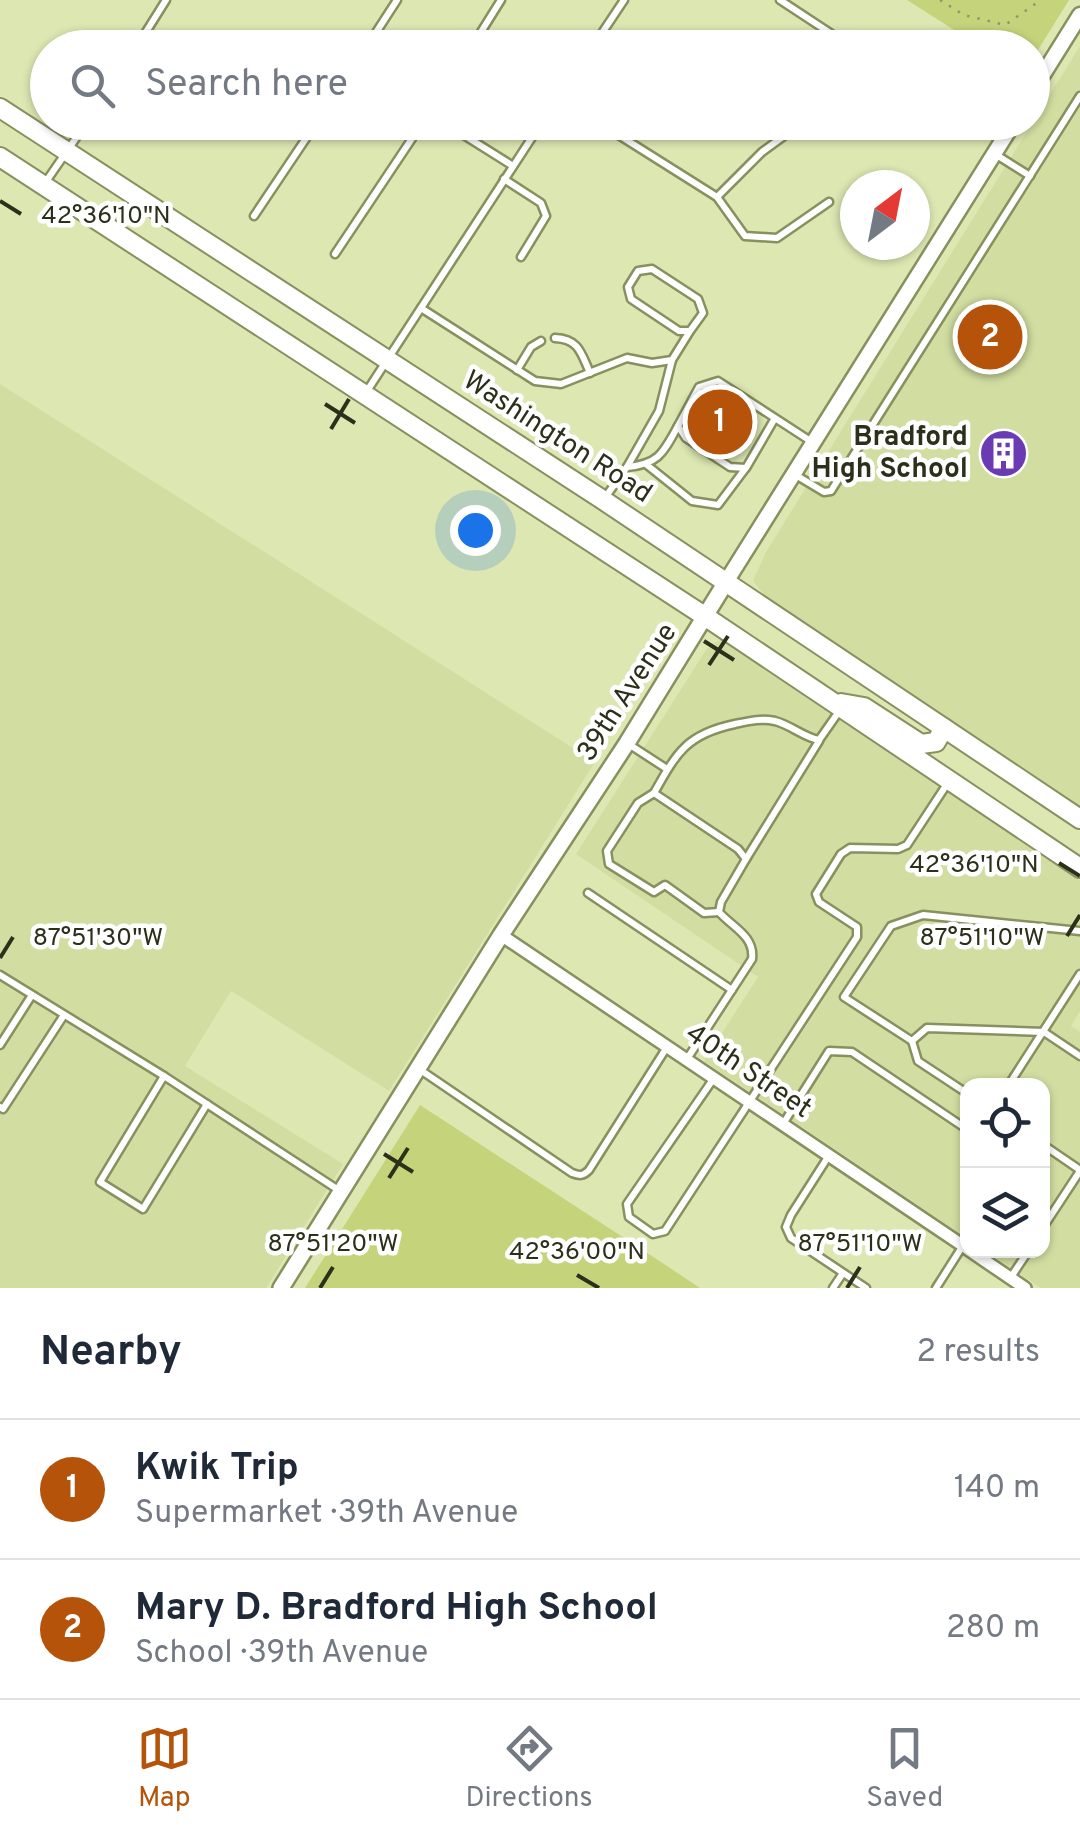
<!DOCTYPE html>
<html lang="en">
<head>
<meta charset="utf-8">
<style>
  :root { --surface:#fff; --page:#f6f6f7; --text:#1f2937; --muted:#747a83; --line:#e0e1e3; --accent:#b45309 }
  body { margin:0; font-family:Overpass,sans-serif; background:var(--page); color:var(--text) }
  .controls { position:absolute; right:30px; bottom:30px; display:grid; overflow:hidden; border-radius:20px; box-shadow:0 2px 8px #0004 }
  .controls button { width:90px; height:90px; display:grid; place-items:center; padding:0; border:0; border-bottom:2px solid var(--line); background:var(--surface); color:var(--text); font:50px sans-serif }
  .compass { position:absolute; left:840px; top:170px; width:90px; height:90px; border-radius:50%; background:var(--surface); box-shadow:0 2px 8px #0004; rotate:32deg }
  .you { position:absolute; left:475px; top:530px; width:35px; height:35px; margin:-25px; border:8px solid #fff; border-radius:50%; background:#1a73e8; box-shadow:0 0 0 15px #1a73e833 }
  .badge { display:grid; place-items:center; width:65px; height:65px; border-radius:50%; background:var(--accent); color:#fff; font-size:32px; font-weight:700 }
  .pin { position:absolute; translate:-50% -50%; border:5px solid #fff; box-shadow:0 2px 10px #0006 }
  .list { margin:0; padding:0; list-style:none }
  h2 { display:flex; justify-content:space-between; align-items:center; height:130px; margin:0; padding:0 40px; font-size:42px }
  h2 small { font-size:32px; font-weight:400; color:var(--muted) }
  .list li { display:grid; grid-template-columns:65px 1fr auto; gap:30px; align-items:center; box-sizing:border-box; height:140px; padding:0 40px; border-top:2px solid var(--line) }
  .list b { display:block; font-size:38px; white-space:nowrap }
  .list p { margin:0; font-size:32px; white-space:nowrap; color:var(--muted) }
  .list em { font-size:32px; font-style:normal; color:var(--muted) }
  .icon { flex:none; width:55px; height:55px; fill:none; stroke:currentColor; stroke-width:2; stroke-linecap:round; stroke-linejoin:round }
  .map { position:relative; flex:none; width:1080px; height:1288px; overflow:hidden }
  .search { position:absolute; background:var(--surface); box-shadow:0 2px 8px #0004; left:30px; right:30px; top:30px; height:110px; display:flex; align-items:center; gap:25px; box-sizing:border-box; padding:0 35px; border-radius:55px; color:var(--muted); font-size:38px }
  .sheet { height:410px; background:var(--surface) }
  nav { display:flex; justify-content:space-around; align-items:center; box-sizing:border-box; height:140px; border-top:2px solid var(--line); background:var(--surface); font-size:28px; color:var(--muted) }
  nav a { display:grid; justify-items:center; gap:5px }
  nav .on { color:var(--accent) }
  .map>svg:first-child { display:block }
</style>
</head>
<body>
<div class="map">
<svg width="1080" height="1288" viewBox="0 0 1080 1288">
  <rect width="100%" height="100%" fill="#dde7b2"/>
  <!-- built -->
  <g fill="#d2dea1">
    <polygon points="1080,46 1080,808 765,596 753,581 766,552"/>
    <polygon points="0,384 595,762 389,1091 231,991 185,1066 343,1164 266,1288 0,1288"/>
    <polygon points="721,640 735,647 1080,881 1080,1011 1071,1026 1080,1032 1080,1288 1041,1288 985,1251 1042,1250 1042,1086 968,1086 967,1238 704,1061 758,977 576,854 706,650 712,644"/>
  </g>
  <!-- green -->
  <g fill="#c5d47b">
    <polygon points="907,0 1069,0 1033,58 1032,48 981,47"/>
    <polygon points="420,1105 664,1264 700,1288 305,1288"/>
  </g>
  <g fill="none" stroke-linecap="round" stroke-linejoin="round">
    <defs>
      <g id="service">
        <polyline points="780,0 853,48"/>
        <polyline points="136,48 166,0"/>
        <polyline points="366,48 397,0"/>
        <polyline points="471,48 501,0"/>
        <polyline points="592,48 624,0"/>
        <polyline points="443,122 513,166"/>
        <polyline points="598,122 717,197 745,236 777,238 829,202"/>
        <polyline points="973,122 1001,140"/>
        <polyline points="995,154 1030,176"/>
        <polyline points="504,179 541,203 546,216 521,257"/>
        <polyline points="45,183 87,122"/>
        <polyline points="717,197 762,152 803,122"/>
        <polyline points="254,216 317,122"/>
        <polyline points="335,254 423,122"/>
        <polyline points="421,308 535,381 561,384 627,358 652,363 672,360"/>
        <path d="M555,338C579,339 581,353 590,373"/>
        <polyline points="517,370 531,347 541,341"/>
        <polyline points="365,394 542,122"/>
        <polyline points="775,418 746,468 730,467 686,438 678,426 699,387 718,381 812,442"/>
        <polyline points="647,465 692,501 718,505 745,469"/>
        <polyline points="627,467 659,411 672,360 690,331 679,331 631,299 628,287 638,271 652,269 698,299 703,313 690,331"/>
        <polyline points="794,474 824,492 831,491 1080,96"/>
        <path d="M604,499L627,467C659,464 663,453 678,426"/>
        <polyline points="627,743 667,769"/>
        <polyline points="654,793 638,803 607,851 609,864 654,892 665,885 704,913 719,912"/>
        <polyline points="746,859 819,741"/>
        <polyline points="588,893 732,990"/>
        <polyline points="1080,931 923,915 891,926 844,997 912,1041 927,1028 1044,1032 1080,1056"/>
        <polyline points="0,975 164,1076 340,1191"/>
        <polyline points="912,1041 918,1061 968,1094"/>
        <polyline points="0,1045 32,995"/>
        <path d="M687,1059L752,959C755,936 732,927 719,912L721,902L746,859L738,849L654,793C677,752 687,734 735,724C749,721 761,718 775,721C791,725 803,737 819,740L840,710"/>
        <path d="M419,1069L572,1173C580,1176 583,1176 589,1170L667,1047"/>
        <polyline points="164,1076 100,1182 143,1209 207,1104"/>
        <polyline points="714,1078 627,1204 629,1217 653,1234 665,1231 857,937 857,927 819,902 816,894 841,854 850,848 898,849 907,845 949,781"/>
        <polyline points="1008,1086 1080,974"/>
        <polyline points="0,1107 3,1109 64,1015"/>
        <polyline points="783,1124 829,1051 852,1052 968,1130"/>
        <polyline points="1042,1144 1080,1170"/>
        <polyline points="828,1157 791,1215 786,1227 791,1238 866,1288"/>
        <polyline points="1042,1229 1080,1171"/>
        <polyline points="1011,1277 1029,1250"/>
        <polyline points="833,1288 843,1273"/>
        <polyline points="936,1288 962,1247"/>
      </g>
      <g id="minor">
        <polyline points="501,935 968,1249"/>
        <polyline points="969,1250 1025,1288"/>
      </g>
      <g id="tertiary">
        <polyline points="1032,92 1080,15"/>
        <polyline points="726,582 1014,122"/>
      </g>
      <polyline id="secondary" points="281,1288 501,935 627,743 726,582"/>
      <g id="primary">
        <polyline points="0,108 603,500 1080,819"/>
        <polyline points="0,157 706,617 1080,868"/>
        <polyline points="841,703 864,707 921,744 936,742 944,728"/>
      </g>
    </defs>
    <!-- service casing -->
    <use href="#service" stroke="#87905e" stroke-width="11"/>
    <!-- minor casing -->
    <use href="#minor" stroke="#87905e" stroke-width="16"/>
    <!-- tertiary casing -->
    <use href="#tertiary" stroke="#87905e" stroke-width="19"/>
    <!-- secondary casing -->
    <use href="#secondary" stroke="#87905e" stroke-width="20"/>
    <!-- primary casing -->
    <use href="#primary" stroke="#87905e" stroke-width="22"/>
    <!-- path -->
    <polyline stroke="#909770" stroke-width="2.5" stroke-dasharray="2.5 8" stroke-linecap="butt" points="940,0 964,15 1005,25 1041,0"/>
    <!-- service -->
    <use href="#service" stroke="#fff" stroke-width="6"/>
    <!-- minor -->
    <use href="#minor" stroke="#fff" stroke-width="11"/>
    <!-- tertiary -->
    <use href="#tertiary" stroke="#fff" stroke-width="14"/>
    <!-- secondary -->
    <use href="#secondary" stroke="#fff" stroke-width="15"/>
    <!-- primary -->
    <use href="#primary" stroke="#fff" stroke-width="18"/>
  </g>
  <!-- ticks -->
  <path fill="none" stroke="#2c301b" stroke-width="4" d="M0,201L21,214M325,404L355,423M331,429L349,399M704,641L734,660M709,665L728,636M1059,863L1080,876M1067,936L1080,915M0,958L13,937M384,1154L413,1172M389,1178L408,1148M577,1275L599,1288M320,1288L333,1267M847,1288L860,1267"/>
  <!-- icons -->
  <defs>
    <symbol id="building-disc" viewBox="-11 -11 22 22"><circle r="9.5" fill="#6a3bb3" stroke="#fff"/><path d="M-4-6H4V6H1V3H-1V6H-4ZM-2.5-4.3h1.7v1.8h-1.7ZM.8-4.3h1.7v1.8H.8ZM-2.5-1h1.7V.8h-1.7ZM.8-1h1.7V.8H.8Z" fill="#fff"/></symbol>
  </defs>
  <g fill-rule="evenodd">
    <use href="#building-disc" x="976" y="426" width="55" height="55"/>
  </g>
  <g text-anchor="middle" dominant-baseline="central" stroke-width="9" stroke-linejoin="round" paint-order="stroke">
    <!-- street labels -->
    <g font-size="28" fill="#2c301b" stroke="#fff">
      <text transform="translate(557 438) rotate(33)">Washington Road</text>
      <text transform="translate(628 693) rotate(-57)">39th Avenue</text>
      <text transform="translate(748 1072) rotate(34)">40th Street</text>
    </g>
    <!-- poi labels -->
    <g font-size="28" font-weight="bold" fill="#2c301b" stroke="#fff" text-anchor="end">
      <text x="968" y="438">Bradford<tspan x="968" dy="32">High School</tspan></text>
    </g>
  </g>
  <g font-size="25" text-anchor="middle" fill="#2c301b" stroke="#fff" stroke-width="9" stroke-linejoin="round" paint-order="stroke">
    <text x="106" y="223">42°36'10"N</text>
    <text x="974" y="872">42°36'10"N</text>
    <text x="982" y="945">87°51'10"W</text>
    <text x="98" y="945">87°51'30"W</text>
    <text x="333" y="1251">87°51'20"W</text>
    <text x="860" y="1251">87°51'10"W</text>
    <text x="577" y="1259">42°36'00"N</text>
  </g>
</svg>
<div class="controls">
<button><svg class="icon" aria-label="locate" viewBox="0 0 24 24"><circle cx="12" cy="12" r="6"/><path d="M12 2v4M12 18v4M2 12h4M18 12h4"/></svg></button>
<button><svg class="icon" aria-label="layers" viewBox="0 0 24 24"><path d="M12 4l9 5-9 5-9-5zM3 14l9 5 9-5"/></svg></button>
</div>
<svg class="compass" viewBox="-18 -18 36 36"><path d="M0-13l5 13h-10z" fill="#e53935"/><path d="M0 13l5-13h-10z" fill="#747a83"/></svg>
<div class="you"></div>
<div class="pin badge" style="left:720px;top:422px">1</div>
<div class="pin badge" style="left:990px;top:337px">2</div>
<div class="search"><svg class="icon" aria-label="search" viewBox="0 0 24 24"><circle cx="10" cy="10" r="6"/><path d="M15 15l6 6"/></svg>Search here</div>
</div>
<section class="sheet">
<h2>Nearby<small>2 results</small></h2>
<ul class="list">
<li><span class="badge">1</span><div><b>Kwik Trip</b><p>Supermarket · 39th Avenue</p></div><em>140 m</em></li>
<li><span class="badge">2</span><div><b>Mary D. Bradford High School</b><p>School · 39th Avenue</p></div><em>280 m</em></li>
</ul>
</section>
<nav>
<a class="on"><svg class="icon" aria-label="map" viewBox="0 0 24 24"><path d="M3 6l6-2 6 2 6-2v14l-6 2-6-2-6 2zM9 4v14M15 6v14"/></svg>Map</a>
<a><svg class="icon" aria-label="directions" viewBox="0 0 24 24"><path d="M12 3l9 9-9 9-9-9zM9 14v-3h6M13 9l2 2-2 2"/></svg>Directions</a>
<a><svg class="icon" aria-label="saved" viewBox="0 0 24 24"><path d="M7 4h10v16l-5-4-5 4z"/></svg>Saved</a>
</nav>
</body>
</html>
